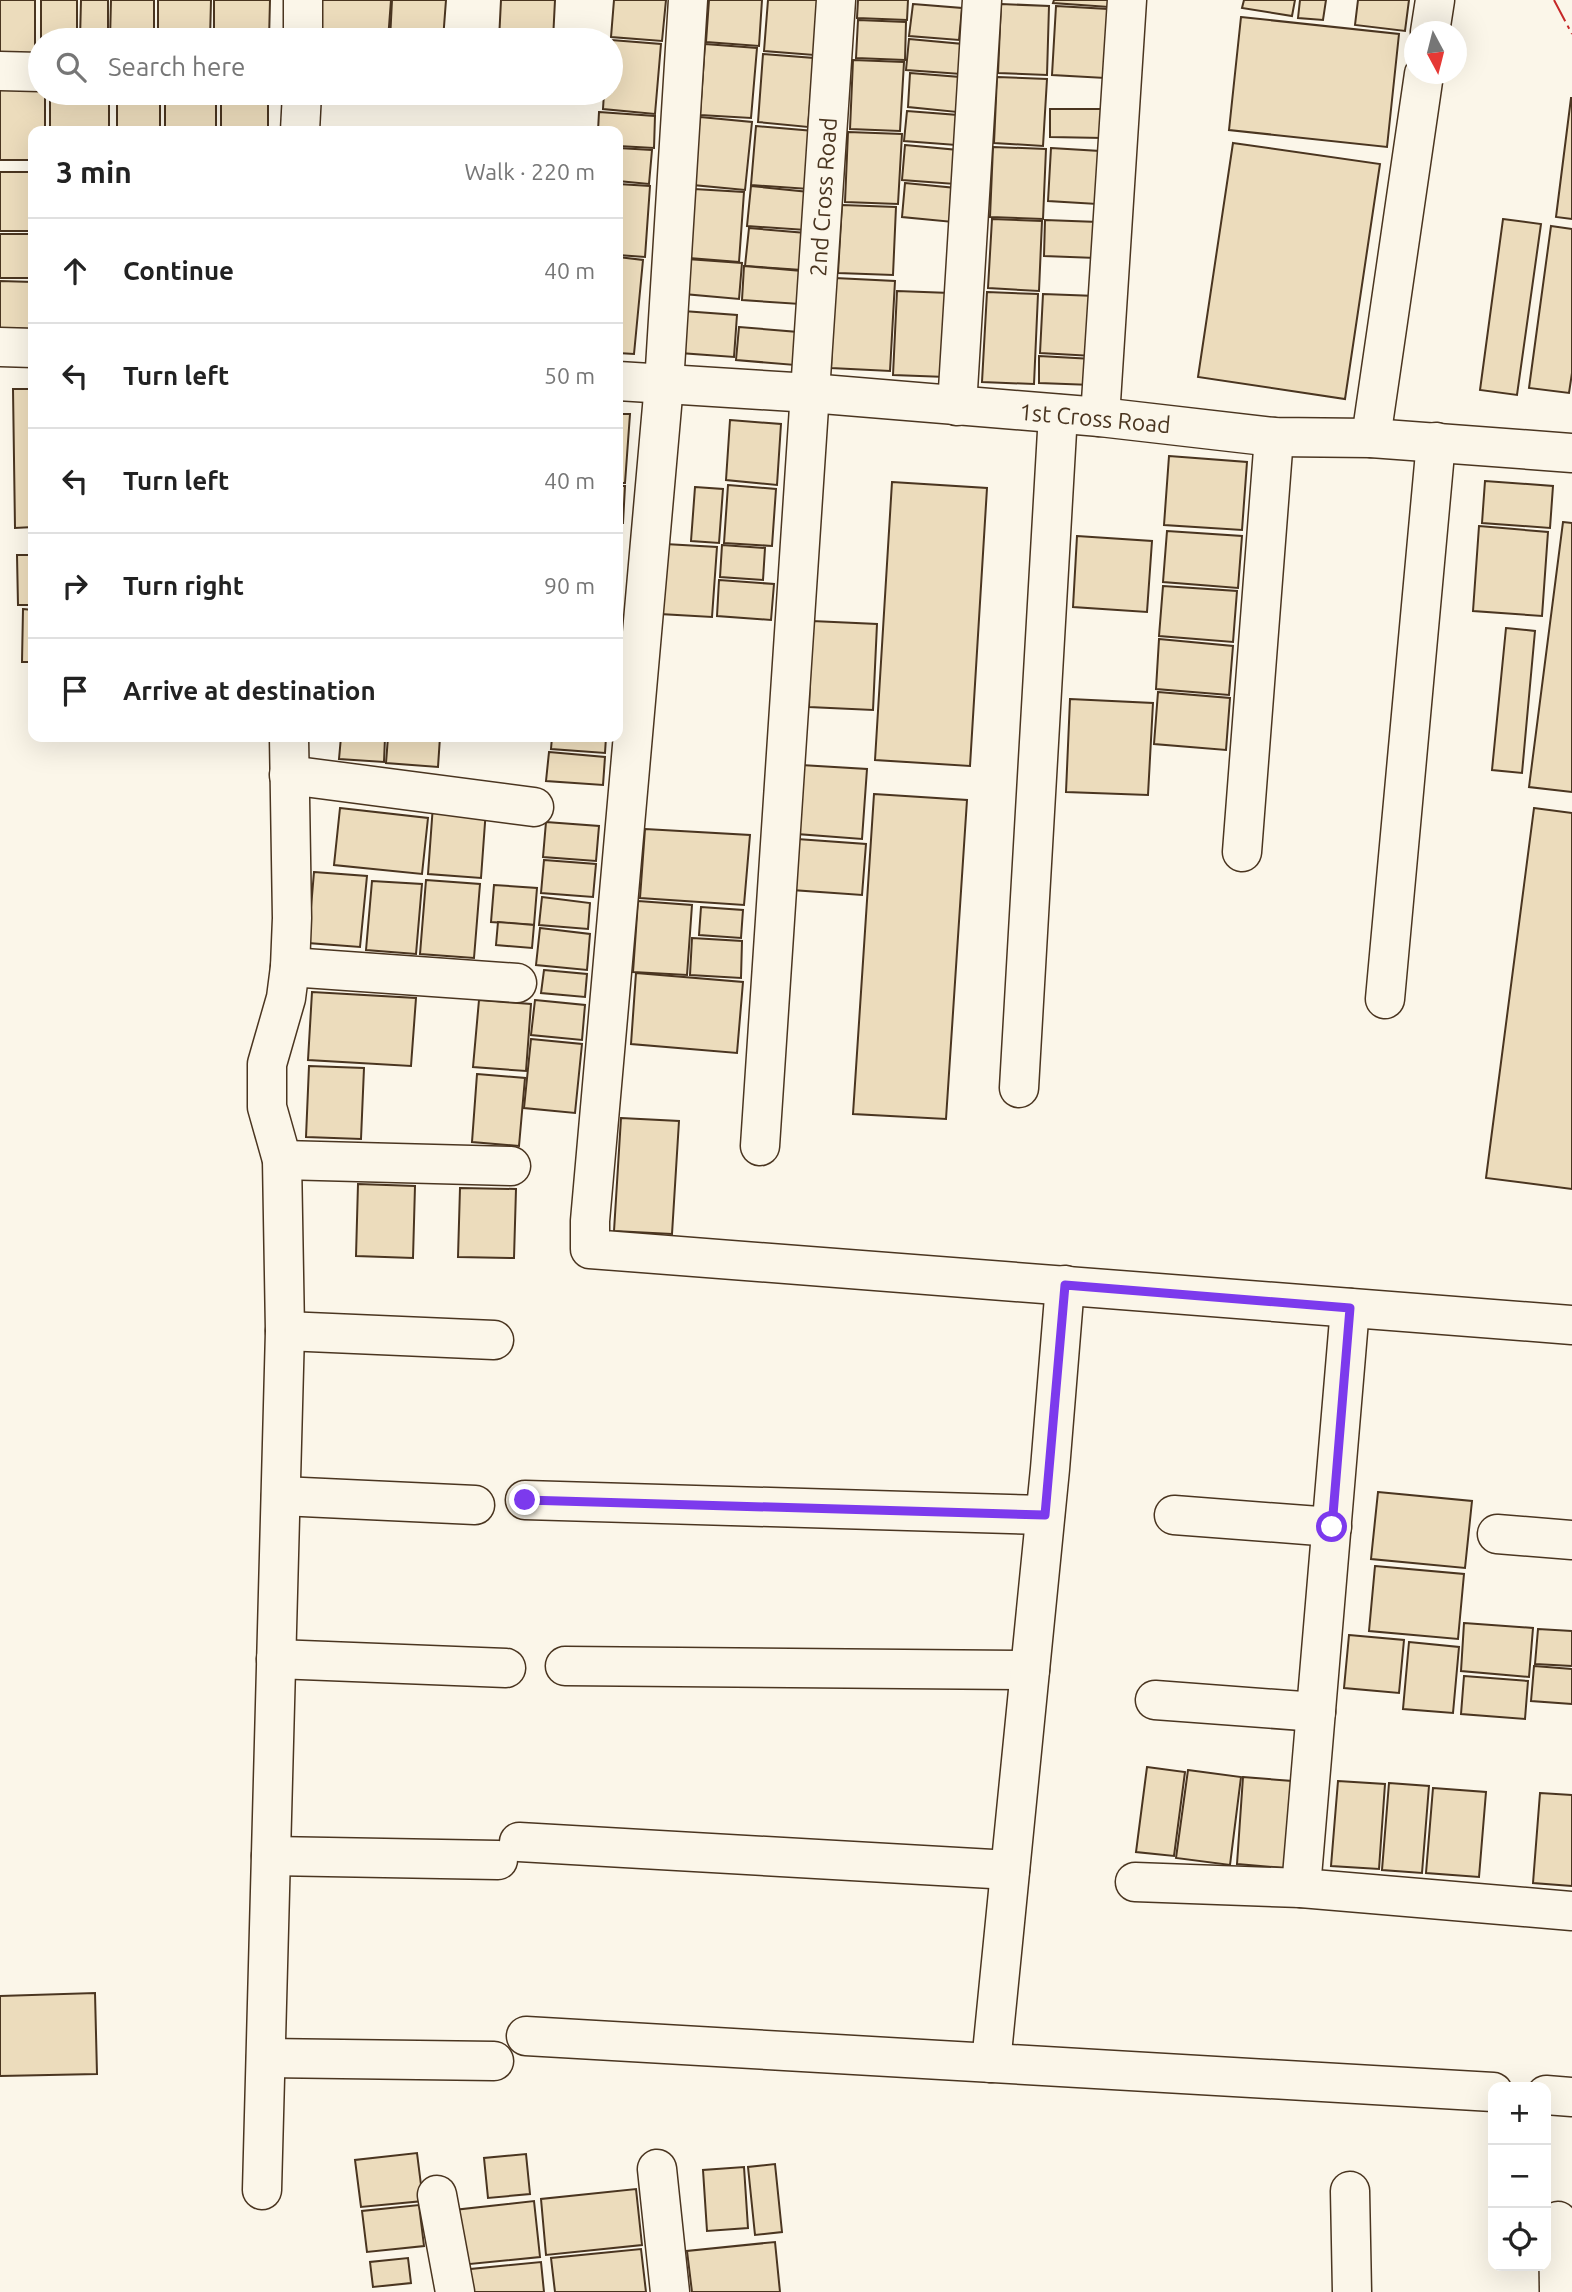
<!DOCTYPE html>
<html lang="en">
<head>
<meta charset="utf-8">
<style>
  :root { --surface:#fff; --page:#f2f2f2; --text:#222; --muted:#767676; --line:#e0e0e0 }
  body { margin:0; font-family:Ubuntu,sans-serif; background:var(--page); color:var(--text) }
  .controls { position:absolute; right:21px; bottom:21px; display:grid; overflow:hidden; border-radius:14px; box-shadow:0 7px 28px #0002 }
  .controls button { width:63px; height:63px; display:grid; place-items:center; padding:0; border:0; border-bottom:2px solid var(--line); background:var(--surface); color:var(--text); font:35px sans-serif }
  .compass { position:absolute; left:1404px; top:21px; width:63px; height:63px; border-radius:50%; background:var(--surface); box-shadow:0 7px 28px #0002; rotate:173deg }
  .stop { position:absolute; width:21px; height:21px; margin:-16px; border:5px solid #7c3aed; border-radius:50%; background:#fff }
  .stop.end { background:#7c3aed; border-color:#fff; box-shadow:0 2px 7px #0008 }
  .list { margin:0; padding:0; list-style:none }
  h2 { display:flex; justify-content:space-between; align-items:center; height:91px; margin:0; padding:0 28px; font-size:30px }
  h2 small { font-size:23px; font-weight:400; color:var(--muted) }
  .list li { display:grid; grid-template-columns:46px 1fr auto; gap:21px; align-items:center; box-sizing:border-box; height:105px; padding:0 28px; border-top:2px solid var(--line) }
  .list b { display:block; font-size:26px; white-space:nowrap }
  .list em { font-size:23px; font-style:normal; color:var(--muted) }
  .icon { flex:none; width:38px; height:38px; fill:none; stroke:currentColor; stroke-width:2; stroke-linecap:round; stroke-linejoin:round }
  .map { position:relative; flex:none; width:1572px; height:2292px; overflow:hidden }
  .search { position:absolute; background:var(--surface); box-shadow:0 7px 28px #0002; left:28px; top:28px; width:595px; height:77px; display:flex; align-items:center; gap:18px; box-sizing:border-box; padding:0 24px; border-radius:38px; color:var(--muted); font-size:26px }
  .panel { position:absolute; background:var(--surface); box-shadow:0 7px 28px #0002; left:28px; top:126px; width:595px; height:616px; border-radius:14px }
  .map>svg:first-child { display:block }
</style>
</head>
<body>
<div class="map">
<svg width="1572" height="2292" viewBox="0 0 1572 2292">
  <rect width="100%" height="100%" fill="#fbf6e9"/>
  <!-- building -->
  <g fill="#ecdcbc" stroke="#4a3520" stroke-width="2">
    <rect x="0" y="0" width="35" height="54"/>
    <rect x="41" y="0" width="36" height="40"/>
    <polygon points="81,0 108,0 108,40 80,40"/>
    <polygon points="111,0 154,0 154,40 110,40"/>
    <polygon points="158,0 211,0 210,40 158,40"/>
    <polygon points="214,0 270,0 269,40 214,40"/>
    <polygon points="318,0 391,0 388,40 316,40"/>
    <polygon points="392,0 446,0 443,40 390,40"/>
    <polygon points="501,0 555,0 553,40 499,40"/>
    <polygon points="614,0 666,0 662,41 611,37"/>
    <polygon points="709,0 762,0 759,46 706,42"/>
    <polygon points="768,0 818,0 814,55 764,51"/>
    <polygon points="858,0 908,0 907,20 857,18"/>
    <polygon points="1054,0 1110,0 1109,7 1053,3"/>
    <polygon points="1244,0 1295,0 1292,16 1242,8"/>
    <polygon points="1300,0 1326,0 1323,20 1298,18"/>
    <polygon points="1358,0 1409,0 1405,31 1355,25"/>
    <polygon points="913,4 962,8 959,40 909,36"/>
    <polygon points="1001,4 1049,6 1047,75 998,73"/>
    <polygon points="1056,6 1108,9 1105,78 1052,75"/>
    <polygon points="1241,17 1399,34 1387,147 1229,130"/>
    <polygon points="858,20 906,22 905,60 856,58"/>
    <polygon points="909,39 963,44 961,74 906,70"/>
    <polygon points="611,40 661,44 655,114 603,109 604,93 611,93"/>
    <polygon points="705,44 757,48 751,118 700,115"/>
    <polygon points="763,54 814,58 808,127 758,122"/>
    <polygon points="853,60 904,62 900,131 850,129"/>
    <polygon points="910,73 960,77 957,112 908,107"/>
    <polygon points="997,77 1047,79 1043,146 994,143"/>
    <polygon points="0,88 40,88 40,93 45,93 45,131 33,131 33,160 0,160"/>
    <rect x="117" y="93" width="43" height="38"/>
    <rect x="50" y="94" width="59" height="37"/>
    <rect x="165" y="95" width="51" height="36"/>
    <rect x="221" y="95" width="47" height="36"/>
    <polygon points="1571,98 1572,98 1572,219 1556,217"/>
    <polygon points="1050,109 1103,109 1103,138 1050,137"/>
    <polygon points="907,111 958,115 956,145 904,141"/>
    <polygon points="599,112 655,116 654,148 618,146 618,131 598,131"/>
    <polygon points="700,117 752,122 745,190 693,185"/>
    <polygon points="756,126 814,131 809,189 751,185"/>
    <polygon points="848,132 902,134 898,204 845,202"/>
    <polygon points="1233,143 1380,164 1345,399 1198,377"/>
    <polygon points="905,145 958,150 955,184 902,180"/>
    <polygon points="993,147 1046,149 1043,219 990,217"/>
    <polygon points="618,148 652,150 649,184 618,181"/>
    <polygon points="1051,148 1100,151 1097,204 1048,201"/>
    <rect x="0" y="172" width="33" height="59"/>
    <polygon points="905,183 956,188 953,222 902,217"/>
    <polygon points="618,184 650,186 645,257 618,255"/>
    <polygon points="751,186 809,192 806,230 747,226"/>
    <polygon points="694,189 744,192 739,262 689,258"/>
    <polygon points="842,205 896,207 893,275 838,273"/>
    <polygon points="992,219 1042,221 1039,291 988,288"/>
    <polygon points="1503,219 1541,224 1517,395 1480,390"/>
    <polygon points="1045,220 1098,222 1096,258 1044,256"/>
    <polygon points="1551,226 1572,229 1572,373 1569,393 1529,388"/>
    <polygon points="749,228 806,233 802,270 745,266"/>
    <rect x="0" y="234" width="33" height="44"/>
    <polygon points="618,257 643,260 634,354 618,353"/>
    <polygon points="687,259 742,263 739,299 684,294"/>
    <polygon points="744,266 802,271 800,304 742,300"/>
    <polygon points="835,278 895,281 890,371 831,368"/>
    <polygon points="0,281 33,282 33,329 0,328"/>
    <polygon points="897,291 950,293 946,377 893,375"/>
    <polygon points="987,292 1038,294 1034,384 982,382"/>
    <polygon points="1043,294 1096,296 1093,356 1040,353"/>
    <polygon points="683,311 737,315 734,357 680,353"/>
    <polygon points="739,327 798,332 795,365 736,360"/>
    <polygon points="1039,356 1093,359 1092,385 1039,383"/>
    <polygon points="13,389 33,389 33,527 15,528"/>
    <polygon points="618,414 630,414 625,483 618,483"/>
    <polygon points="730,420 781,424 777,485 726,480"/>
    <polygon points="1169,456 1247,462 1242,530 1164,525"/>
    <polygon points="1485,481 1553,486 1550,528 1482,523"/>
    <polygon points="892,482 987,488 970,766 875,760"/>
    <polygon points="728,485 776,489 772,546 724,543"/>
    <polygon points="618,486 625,486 623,523 618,523"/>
    <polygon points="695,487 723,489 719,543 691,541"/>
    <polygon points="1563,522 1572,523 1572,792 1529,787"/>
    <polygon points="1479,526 1548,532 1542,616 1473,611"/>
    <polygon points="1167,531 1242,536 1238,588 1163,582"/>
    <polygon points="1077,536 1152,541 1147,612 1073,607"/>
    <polygon points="665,544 717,547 712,617 660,614"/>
    <polygon points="722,545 765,548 763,580 720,577"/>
    <polygon points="17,555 33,555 33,605 18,605"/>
    <polygon points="719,580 774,584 771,620 717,616"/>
    <polygon points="1163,586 1237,591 1233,642 1159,636"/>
    <polygon points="23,609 33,610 33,662 22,662"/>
    <polygon points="812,621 877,624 873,710 809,707"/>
    <polygon points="1506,628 1535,631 1522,773 1492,770"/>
    <polygon points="1159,639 1233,646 1229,695 1156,689"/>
    <polygon points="1158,692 1230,698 1226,750 1154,744"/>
    <polygon points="1070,699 1153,703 1148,795 1066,792"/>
    <polygon points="341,737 385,737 384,762 339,759"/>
    <polygon points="388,737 440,737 438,767 386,763"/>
    <polygon points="552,737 606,737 605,753 551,749"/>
    <polygon points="549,752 605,757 603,785 546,781"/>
    <polygon points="801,765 867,769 862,839 797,834"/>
    <polygon points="874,794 967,800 946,1119 853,1114"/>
    <polygon points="433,805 486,809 481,878 428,874"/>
    <polygon points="340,808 428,818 422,874 334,865"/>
    <polygon points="1534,808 1572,813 1572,1189 1486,1178"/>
    <polygon points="546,822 599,826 596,861 543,857"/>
    <polygon points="645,829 750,835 744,905 640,898"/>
    <polygon points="797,839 866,844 862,895 792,890"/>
    <polygon points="544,860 596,864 593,897 541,893"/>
    <polygon points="314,872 367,876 360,947 308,943"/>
    <polygon points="426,880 480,884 474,958 420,954"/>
    <polygon points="372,881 422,884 416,954 366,950"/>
    <polygon points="494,885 537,888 534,925 491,922"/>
    <polygon points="542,897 590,903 588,929 539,925"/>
    <polygon points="638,901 692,905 687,975 633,972"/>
    <polygon points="701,907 743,910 741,938 699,935"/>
    <polygon points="498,922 534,925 532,948 496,945"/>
    <polygon points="540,928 590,934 587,970 536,965"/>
    <polygon points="692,938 742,941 741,978 690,975"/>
    <polygon points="544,970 587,974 585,997 541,993"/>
    <polygon points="636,973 743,982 737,1053 631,1044"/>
    <polygon points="312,992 416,998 411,1066 308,1060"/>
    <polygon points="479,1000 531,1004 526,1071 473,1067"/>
    <polygon points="535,1000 585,1005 582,1040 531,1035"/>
    <polygon points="531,1039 582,1044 575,1113 524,1108"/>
    <polygon points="309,1066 364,1068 361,1139 306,1137"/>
    <polygon points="477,1074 525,1078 519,1146 472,1142"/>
    <polygon points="621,1118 679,1121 672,1234 614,1231"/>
    <polygon points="358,1184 415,1186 413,1258 356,1256"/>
    <polygon points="460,1188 516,1189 514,1258 458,1257"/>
    <polygon points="1378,1492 1472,1501 1465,1568 1371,1559"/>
    <polygon points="1375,1566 1464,1574 1458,1639 1369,1631"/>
    <polygon points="1464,1623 1533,1628 1529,1677 1461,1671"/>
    <polygon points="1538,1629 1572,1631 1572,1666 1535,1664"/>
    <polygon points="1349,1635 1404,1640 1399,1693 1344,1688"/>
    <polygon points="1409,1642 1459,1647 1453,1713 1403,1709"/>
    <polygon points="1534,1666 1572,1669 1572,1704 1531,1701"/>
    <polygon points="1464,1676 1528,1681 1525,1719 1461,1714"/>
    <polygon points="1147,1767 1185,1772 1174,1856 1136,1852"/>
    <polygon points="1188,1770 1241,1777 1230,1865 1176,1858"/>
    <polygon points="1243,1777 1292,1781 1285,1868 1237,1864"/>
    <polygon points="1338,1781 1385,1784 1379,1869 1331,1866"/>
    <polygon points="1389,1783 1429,1786 1422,1873 1382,1870"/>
    <polygon points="1433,1788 1486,1792 1479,1877 1426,1873"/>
    <polygon points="1540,1793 1572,1795 1572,1886 1533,1883"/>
    <polygon points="95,1993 97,2074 0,2076 0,1996"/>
    <polygon points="417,2153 423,2201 361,2207 355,2160"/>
    <polygon points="526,2154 530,2194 488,2198 484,2158"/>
    <polygon points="775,2164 782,2232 755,2235 748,2167"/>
    <polygon points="744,2167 748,2228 707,2231 703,2170"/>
    <polygon points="636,2189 642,2245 546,2255 541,2199"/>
    <polygon points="534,2201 540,2257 460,2265 454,2210"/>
    <polygon points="419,2205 424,2246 367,2252 362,2211"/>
    <polygon points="775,2242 780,2292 692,2292 687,2251"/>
    <polygon points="641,2249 646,2292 555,2292 551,2258"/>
    <polygon points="408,2258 411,2283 373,2287 370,2262"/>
    <polygon points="541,2262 544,2292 463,2292 461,2270"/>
  </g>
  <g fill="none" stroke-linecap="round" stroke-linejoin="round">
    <defs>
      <g id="minor">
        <polyline points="688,0 664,384 590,1221 590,1249 1572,1325"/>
        <polyline points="1430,32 1435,0"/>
        <polyline points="303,40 303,0"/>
        <polyline points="0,71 40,72"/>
        <polyline points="300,131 302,93"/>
        <polyline points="0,347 33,348"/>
        <polyline points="618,381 810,393 1100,417 1274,437 1371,438 1572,453"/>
        <polyline points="957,406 982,0"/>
        <polyline points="1100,417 1127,0"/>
        <polyline points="1371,438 1424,74"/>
        <polyline points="289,775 534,807"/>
        <polyline points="1242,852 1274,437"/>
        <polyline points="290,967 517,983"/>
        <polyline points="1385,999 1436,442"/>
        <polyline points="1019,1088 1058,414"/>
        <polyline points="760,1146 836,0"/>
        <polyline points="282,1160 511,1166"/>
        <polyline points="1350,1308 1301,1888 1572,1911"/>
        <polyline points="285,1331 494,1340"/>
        <polyline points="281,1496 475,1505"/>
        <polyline points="525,1500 1045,1515"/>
        <polyline points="1174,1515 1332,1527"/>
        <polyline points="1497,1534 1572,1540"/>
        <polyline points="276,1659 506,1668"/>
        <polyline points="565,1666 1030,1670"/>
        <polyline points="1155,1700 1316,1712"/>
        <polyline points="519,1842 1010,1870"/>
        <polyline points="271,1856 498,1860"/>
        <polyline points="1135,1882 1301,1888"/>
        <polyline points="526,2036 1493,2092"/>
        <polyline points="266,2058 494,2061"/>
        <polyline points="991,2063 1050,1469 1065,1285"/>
        <polyline points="1546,2095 1572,2097"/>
        <polyline points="657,2169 670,2292"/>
        <polyline points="262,2190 285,1331 282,1160 267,1107 267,1064 286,998 290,967 292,918 289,737"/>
        <polyline points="1350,2191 1352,2292"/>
        <polyline points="437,2195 455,2292"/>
        <polyline points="1558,2221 1559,2292"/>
      </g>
    </defs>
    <!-- minor casing -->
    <use href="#minor" stroke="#4a3520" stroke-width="41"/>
    <!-- minor -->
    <use href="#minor" stroke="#fbf6e9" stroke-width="38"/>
    <!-- power -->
    <polyline stroke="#c62828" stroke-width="2" stroke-dasharray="24 5 3.5 5" stroke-linecap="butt" points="1554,0 1572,34"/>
  </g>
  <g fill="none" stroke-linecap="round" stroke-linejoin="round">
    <!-- route -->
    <polyline stroke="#7c3aed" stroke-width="9" points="525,1500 1045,1515 1065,1285 1350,1308 1332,1527"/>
  </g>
  <g text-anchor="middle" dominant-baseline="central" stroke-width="5" stroke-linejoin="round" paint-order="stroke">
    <!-- street labels -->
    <g font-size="23" fill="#4a3520" stroke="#fbf6e9">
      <text transform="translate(823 197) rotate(-86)">2nd Cross Road</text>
      <text transform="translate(1095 418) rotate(5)">1st Cross Road</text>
    </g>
  </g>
</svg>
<div class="controls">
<button>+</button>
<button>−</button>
<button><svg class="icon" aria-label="locate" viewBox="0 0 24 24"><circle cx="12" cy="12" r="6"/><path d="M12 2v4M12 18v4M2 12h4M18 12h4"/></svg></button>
</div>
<svg class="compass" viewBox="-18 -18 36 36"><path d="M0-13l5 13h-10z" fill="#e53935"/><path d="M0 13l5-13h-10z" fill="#767676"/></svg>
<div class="stop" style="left:1332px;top:1527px"></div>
<div class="stop end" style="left:525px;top:1500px"></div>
<div class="search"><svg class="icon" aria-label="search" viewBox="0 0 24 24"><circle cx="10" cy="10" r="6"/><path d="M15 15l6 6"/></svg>Search here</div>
<section class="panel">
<h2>3 min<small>Walk · 220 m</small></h2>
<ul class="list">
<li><svg class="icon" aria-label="ahead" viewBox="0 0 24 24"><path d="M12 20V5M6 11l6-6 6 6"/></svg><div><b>Continue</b></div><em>40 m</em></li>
<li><svg class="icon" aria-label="left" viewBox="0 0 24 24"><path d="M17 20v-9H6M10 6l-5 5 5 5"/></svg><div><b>Turn left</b></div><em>50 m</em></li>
<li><svg class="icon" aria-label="left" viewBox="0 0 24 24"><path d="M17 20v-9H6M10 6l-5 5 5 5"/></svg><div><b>Turn left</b></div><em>40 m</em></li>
<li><svg class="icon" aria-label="right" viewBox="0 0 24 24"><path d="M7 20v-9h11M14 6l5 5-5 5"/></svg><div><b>Turn right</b></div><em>90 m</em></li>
<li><svg class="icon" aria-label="arrive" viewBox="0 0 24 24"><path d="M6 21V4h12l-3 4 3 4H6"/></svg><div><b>Arrive at destination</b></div></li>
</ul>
</section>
</div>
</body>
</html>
